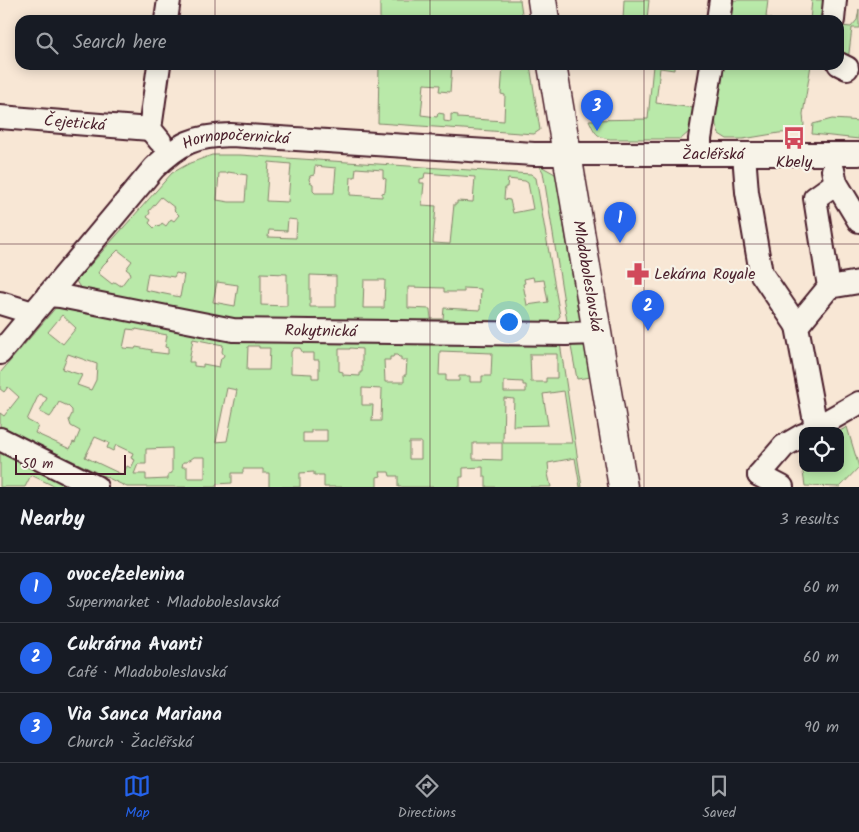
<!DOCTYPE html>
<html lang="en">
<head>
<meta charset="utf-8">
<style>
  :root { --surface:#171b24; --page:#242831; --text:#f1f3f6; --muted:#9ea1a6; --line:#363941; --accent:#2563eb }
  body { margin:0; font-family:Kalam,sans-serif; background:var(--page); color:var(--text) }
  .controls { position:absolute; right:15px; bottom:15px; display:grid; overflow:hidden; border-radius:10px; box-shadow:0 2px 12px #0003 }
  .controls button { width:45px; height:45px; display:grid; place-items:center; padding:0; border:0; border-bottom:1px solid var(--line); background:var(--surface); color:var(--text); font:25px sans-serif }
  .scale { position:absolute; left:15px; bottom:12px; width:111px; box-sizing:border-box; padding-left:5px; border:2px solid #4a1f2b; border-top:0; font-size:14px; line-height:18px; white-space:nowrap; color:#4a1f2b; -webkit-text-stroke:4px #f7f3e8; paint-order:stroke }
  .you { position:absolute; left:508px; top:321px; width:18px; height:18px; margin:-12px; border:4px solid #fff; border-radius:50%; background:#1a73e8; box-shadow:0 0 0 8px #1a73e833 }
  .badge { display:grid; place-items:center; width:32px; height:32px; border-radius:50%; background:var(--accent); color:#fff; font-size:16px; font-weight:700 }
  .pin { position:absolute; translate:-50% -41px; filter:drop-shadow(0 1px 2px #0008) }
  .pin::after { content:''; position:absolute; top:26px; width:18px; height:15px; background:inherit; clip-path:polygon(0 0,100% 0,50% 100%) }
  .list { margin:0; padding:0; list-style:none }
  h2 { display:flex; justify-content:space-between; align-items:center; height:65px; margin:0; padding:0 20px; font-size:21px }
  h2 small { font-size:16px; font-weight:400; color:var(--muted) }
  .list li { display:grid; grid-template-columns:32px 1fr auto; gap:15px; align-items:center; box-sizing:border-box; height:70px; padding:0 20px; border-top:1px solid var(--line) }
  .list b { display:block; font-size:19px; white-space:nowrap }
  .list p { margin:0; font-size:16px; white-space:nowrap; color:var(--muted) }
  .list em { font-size:16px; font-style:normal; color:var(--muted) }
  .icon { flex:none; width:28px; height:28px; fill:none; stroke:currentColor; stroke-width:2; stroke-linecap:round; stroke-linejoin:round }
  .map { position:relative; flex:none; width:859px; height:487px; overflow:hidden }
  .search { position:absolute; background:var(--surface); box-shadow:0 2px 12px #0003; left:15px; right:15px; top:15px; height:55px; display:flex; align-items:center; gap:12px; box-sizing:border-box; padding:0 18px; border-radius:15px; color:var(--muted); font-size:19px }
  .sheet { height:275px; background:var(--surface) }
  nav { display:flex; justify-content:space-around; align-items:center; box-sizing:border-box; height:70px; border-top:1px solid var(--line); background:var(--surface); font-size:14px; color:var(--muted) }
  nav a { display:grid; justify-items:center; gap:2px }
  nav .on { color:var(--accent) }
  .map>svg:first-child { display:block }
</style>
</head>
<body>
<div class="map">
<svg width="859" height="487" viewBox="0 0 859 487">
  <rect width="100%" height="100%" fill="#f8e7d5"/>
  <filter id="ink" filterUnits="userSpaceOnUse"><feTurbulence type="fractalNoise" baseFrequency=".02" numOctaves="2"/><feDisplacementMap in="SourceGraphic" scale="10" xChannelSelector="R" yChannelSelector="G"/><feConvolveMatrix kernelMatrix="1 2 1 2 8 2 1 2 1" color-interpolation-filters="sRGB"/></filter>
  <g filter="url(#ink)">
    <!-- green -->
    <g fill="#b9e9a9" stroke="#82846a" fill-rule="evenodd">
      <polygon points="380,0 520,0 523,20 380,20"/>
      <polygon points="624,0 649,0 647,20 623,20"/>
      <polygon points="734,0 768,0 766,17 771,19 771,20 731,20"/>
      <polygon points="812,0 824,0 822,13 820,17 819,20 810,20"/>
      <polygon points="859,9 859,28 852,28 848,61 839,54 839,40 841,26 851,27 857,20"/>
      <polygon points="379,65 452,65 450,92 439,91 440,85 424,84 421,115 437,117 438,113 444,114 444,121 451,122 451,114 458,115 458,118 504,121 505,95 501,94 503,65 530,65 540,130 534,134 378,123"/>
      <path d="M653,65H674V70L660,68L656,103L694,108L690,131L681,139H610C596,137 595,133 589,120L648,119Z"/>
      <polygon points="720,65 793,65 807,67 808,65 811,65 803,114 804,125 800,132 779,133 743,139 727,139 719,134 716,126 715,115 723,74 719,72"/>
      <polygon points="832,119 848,120 859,121 859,139 812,134 813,124"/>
      <path d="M212,155H240L531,174L536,178L560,316L555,322L455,323L233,318L82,291L76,281L172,173L190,163ZM269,162L291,164L288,202L266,201ZM315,166L336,168L334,193H315L313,191V184L310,182L309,179L310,176L314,175ZM356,168L383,170V178L386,179L385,192L382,193V197L350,195L351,177H355ZM228,172L247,175L245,202H229L217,200L219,173H228ZM425,173L475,177L473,202L457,201V204H454L450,244L433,243L436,206L422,205L424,183H420V179L424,178ZM508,179L525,181L528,183L533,209L513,213L510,200L504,199L505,187H507ZM161,197L175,208L174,210L179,215L174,221L171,219L166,226L162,223L159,227L157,225L154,228L149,223L151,220L147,217L150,213L149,211ZM288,219L297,220L296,238L268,237L269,230L287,231ZM118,250L132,261L126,269L131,273L121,286L115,282L112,284L98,273L103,265ZM148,273L174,277L176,273L184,275L180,297L145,290ZM261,273L287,274V306L261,305ZM310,275L336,276V307H310ZM533,277L534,281L544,280L548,302L527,305L523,284L525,283L524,279ZM364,280H385L384,308H363ZM217,282L238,285L235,306L213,302ZM408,287L444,288V292H464V288L481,289L480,310L444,308L443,319H431L430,309L408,308Z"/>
      <polygon points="539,165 555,174 559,180 564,207 561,209 578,310 583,310 585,321 568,327 543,172"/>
      <path d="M57,306L560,343L582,487H580L575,458L548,463L549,473L548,474L551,487H486V476H483V467L463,468V477H460V487H398V476H390L389,472H380L381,476L377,477V487H324V475H314V472L300,473V487H269V473H263V469H243V473H232V483L216,484V487H127L0,426V413L4,416L19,397L8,387L4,392L0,389V373ZM62,315L76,328L63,344L48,332ZM127,329L136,330V329L167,335L165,347L168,348V354L151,352L152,350L136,347L135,349L123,348ZM193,339L223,345L222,352L224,355L223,357L221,358L219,367L203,364V367L194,366V362H189ZM248,346H259V348H270L269,370H247ZM294,348H300L303,353H314V360H319V378H312V374L291,373V352ZM350,348L362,349V372H360V376L343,375V372L339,371V349H350ZM440,351L492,353L491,376H482V382H470V376H459V381H446V375H439ZM68,354L97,364L96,380L91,390L77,385L82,375L62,369ZM530,354H557V378H546V382H531ZM394,355H397L399,357H401V360H407L406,375H404V382H385L384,360H390V357H393ZM504,381L523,382V385H526V392H504ZM227,388L237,390L227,441L216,442ZM362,388L382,389L381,421H372L373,405H362ZM564,391L572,443H503L504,398L514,399L513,426L548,425L543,394ZM39,394L47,398L40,412L50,417L53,413L59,402L68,406L72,410V414L69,420L71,426L80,431L75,443L73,442L70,449L35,433L38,426L27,420ZM311,430H327V442H303V433H311ZM95,437L109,443L107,448L113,451L116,445L133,453L131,458L135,460L131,468L127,466L123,475L85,457ZM409,442H421V459H409ZM473,443H502V460L473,459ZM172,448V473L168,474V479L146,480V474H134L138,464H146V449ZM194,457H205V478H187V467H182L183,462H187L188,460H190Z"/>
      <polygon points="570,341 587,342 591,377 577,379"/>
      <polygon points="847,427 859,467 840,487 805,486 800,452 803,450 803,468 840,468 840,431"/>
      <polygon points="0,450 81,487 56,487 31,475 25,487 0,487"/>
    </g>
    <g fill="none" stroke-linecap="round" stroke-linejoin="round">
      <defs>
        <g id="minor">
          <polyline points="166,20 169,0"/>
          <polyline points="718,20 721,0"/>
          <polyline points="833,20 835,0"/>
          <polyline points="839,64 847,68"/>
          <polyline points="159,65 150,129 160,141"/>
          <path id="s1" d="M0,117L150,129"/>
          <polyline points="700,154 700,139 712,65"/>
          <polyline points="744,154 747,192 761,273 797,326"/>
          <polyline points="833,170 836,183 859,221"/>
          <polyline points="829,287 859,282"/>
          <path id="s2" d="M48,295L60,296L233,330L566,334L597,333"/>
          <polyline points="0,303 33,313"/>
          <path id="s3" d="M0,353L154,168C180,143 194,136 231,135L534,154H859"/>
          <polyline points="816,427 797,326 829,287 815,198 836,183"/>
          <polyline points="810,431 859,403"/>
          <polyline points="0,439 96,487"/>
          <polyline points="759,475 784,446 803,435"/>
          <polyline points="759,475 782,487"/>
        </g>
        <g id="major">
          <polyline points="542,0 545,20"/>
          <path id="s4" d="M552,65L623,487"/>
        </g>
      </defs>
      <!-- minor casing -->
      <use href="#minor" stroke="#4a1f2b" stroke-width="26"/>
      <!-- major casing -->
      <use href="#major" stroke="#4a1f2b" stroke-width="31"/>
      <!-- minor -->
      <use href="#minor" stroke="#f7f3e8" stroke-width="22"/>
      <!-- major -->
      <use href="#major" stroke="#f7f3e8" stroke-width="28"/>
    </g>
  </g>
  <!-- grid -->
  <path fill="none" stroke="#4a1f2b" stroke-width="1" stroke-opacity="0.55" d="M215,0V20M430,0V20M644,0V20M215,65V487M430,65V487M644,65V487M0,244H859"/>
  <!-- icons -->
  <defs>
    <symbol id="bus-bare" viewBox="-9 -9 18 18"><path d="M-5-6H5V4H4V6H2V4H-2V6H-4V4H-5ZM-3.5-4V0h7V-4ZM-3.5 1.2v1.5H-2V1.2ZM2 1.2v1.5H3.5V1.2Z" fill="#d1495b" stroke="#f7f3e8" stroke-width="2.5" paint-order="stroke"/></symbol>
    <symbol id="pharmacy-bare" viewBox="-9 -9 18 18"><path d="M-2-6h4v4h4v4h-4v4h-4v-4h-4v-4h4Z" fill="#d1495b" stroke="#f7f3e8" stroke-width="2.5" paint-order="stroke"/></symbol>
  </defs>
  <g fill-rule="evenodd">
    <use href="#bus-bare" x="778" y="122" width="32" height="32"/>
    <use href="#pharmacy-bare" x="622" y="258" width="32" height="32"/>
  </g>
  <g text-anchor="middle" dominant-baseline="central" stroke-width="4.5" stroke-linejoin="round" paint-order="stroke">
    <!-- street labels -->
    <g font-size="16" fill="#4a1f2b" stroke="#f7f3e8">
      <text stroke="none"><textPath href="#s1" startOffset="75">Čejetická</textPath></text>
      <text stroke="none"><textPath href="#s3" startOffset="332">Hornopočernická</textPath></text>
      <text stroke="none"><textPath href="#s3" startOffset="810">Žacléřská</textPath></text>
      <text stroke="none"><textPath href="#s4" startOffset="214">Mladoboleslavská</textPath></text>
      <text stroke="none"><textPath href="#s2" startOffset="276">Rokytnická</textPath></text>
    </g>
    <!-- poi labels -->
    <g font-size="16" fill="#4a1f2b" stroke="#f7f3e8">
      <text x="794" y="162">Kbely</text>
      <text x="654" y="274" text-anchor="start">Lekárna Royale</text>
    </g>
  </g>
</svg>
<div class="controls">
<button><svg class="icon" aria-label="locate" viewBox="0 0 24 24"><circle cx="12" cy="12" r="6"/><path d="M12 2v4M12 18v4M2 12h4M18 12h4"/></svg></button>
</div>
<div class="scale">50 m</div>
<div class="you"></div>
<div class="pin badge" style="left:620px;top:243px">1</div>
<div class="pin badge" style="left:648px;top:331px">2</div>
<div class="pin badge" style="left:597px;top:131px">3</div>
<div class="search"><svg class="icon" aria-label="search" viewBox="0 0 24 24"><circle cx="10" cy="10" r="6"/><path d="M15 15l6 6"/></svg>Search here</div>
</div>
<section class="sheet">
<h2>Nearby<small>3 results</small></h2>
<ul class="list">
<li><span class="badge">1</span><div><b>ovoce/zelenina</b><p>Supermarket · Mladoboleslavská</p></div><em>60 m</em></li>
<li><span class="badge">2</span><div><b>Cukrárna Avanti</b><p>Café · Mladoboleslavská</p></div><em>60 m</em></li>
<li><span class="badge">3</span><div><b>Via Sanca Mariana</b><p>Church · Žacléřská</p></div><em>90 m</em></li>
</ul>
</section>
<nav>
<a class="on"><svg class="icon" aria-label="map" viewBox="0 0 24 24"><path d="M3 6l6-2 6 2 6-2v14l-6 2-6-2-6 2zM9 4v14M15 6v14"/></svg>Map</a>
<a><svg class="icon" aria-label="directions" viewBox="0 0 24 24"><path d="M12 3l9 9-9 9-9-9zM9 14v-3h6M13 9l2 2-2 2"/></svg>Directions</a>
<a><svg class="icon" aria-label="saved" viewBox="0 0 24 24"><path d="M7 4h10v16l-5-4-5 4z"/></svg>Saved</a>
</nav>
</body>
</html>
